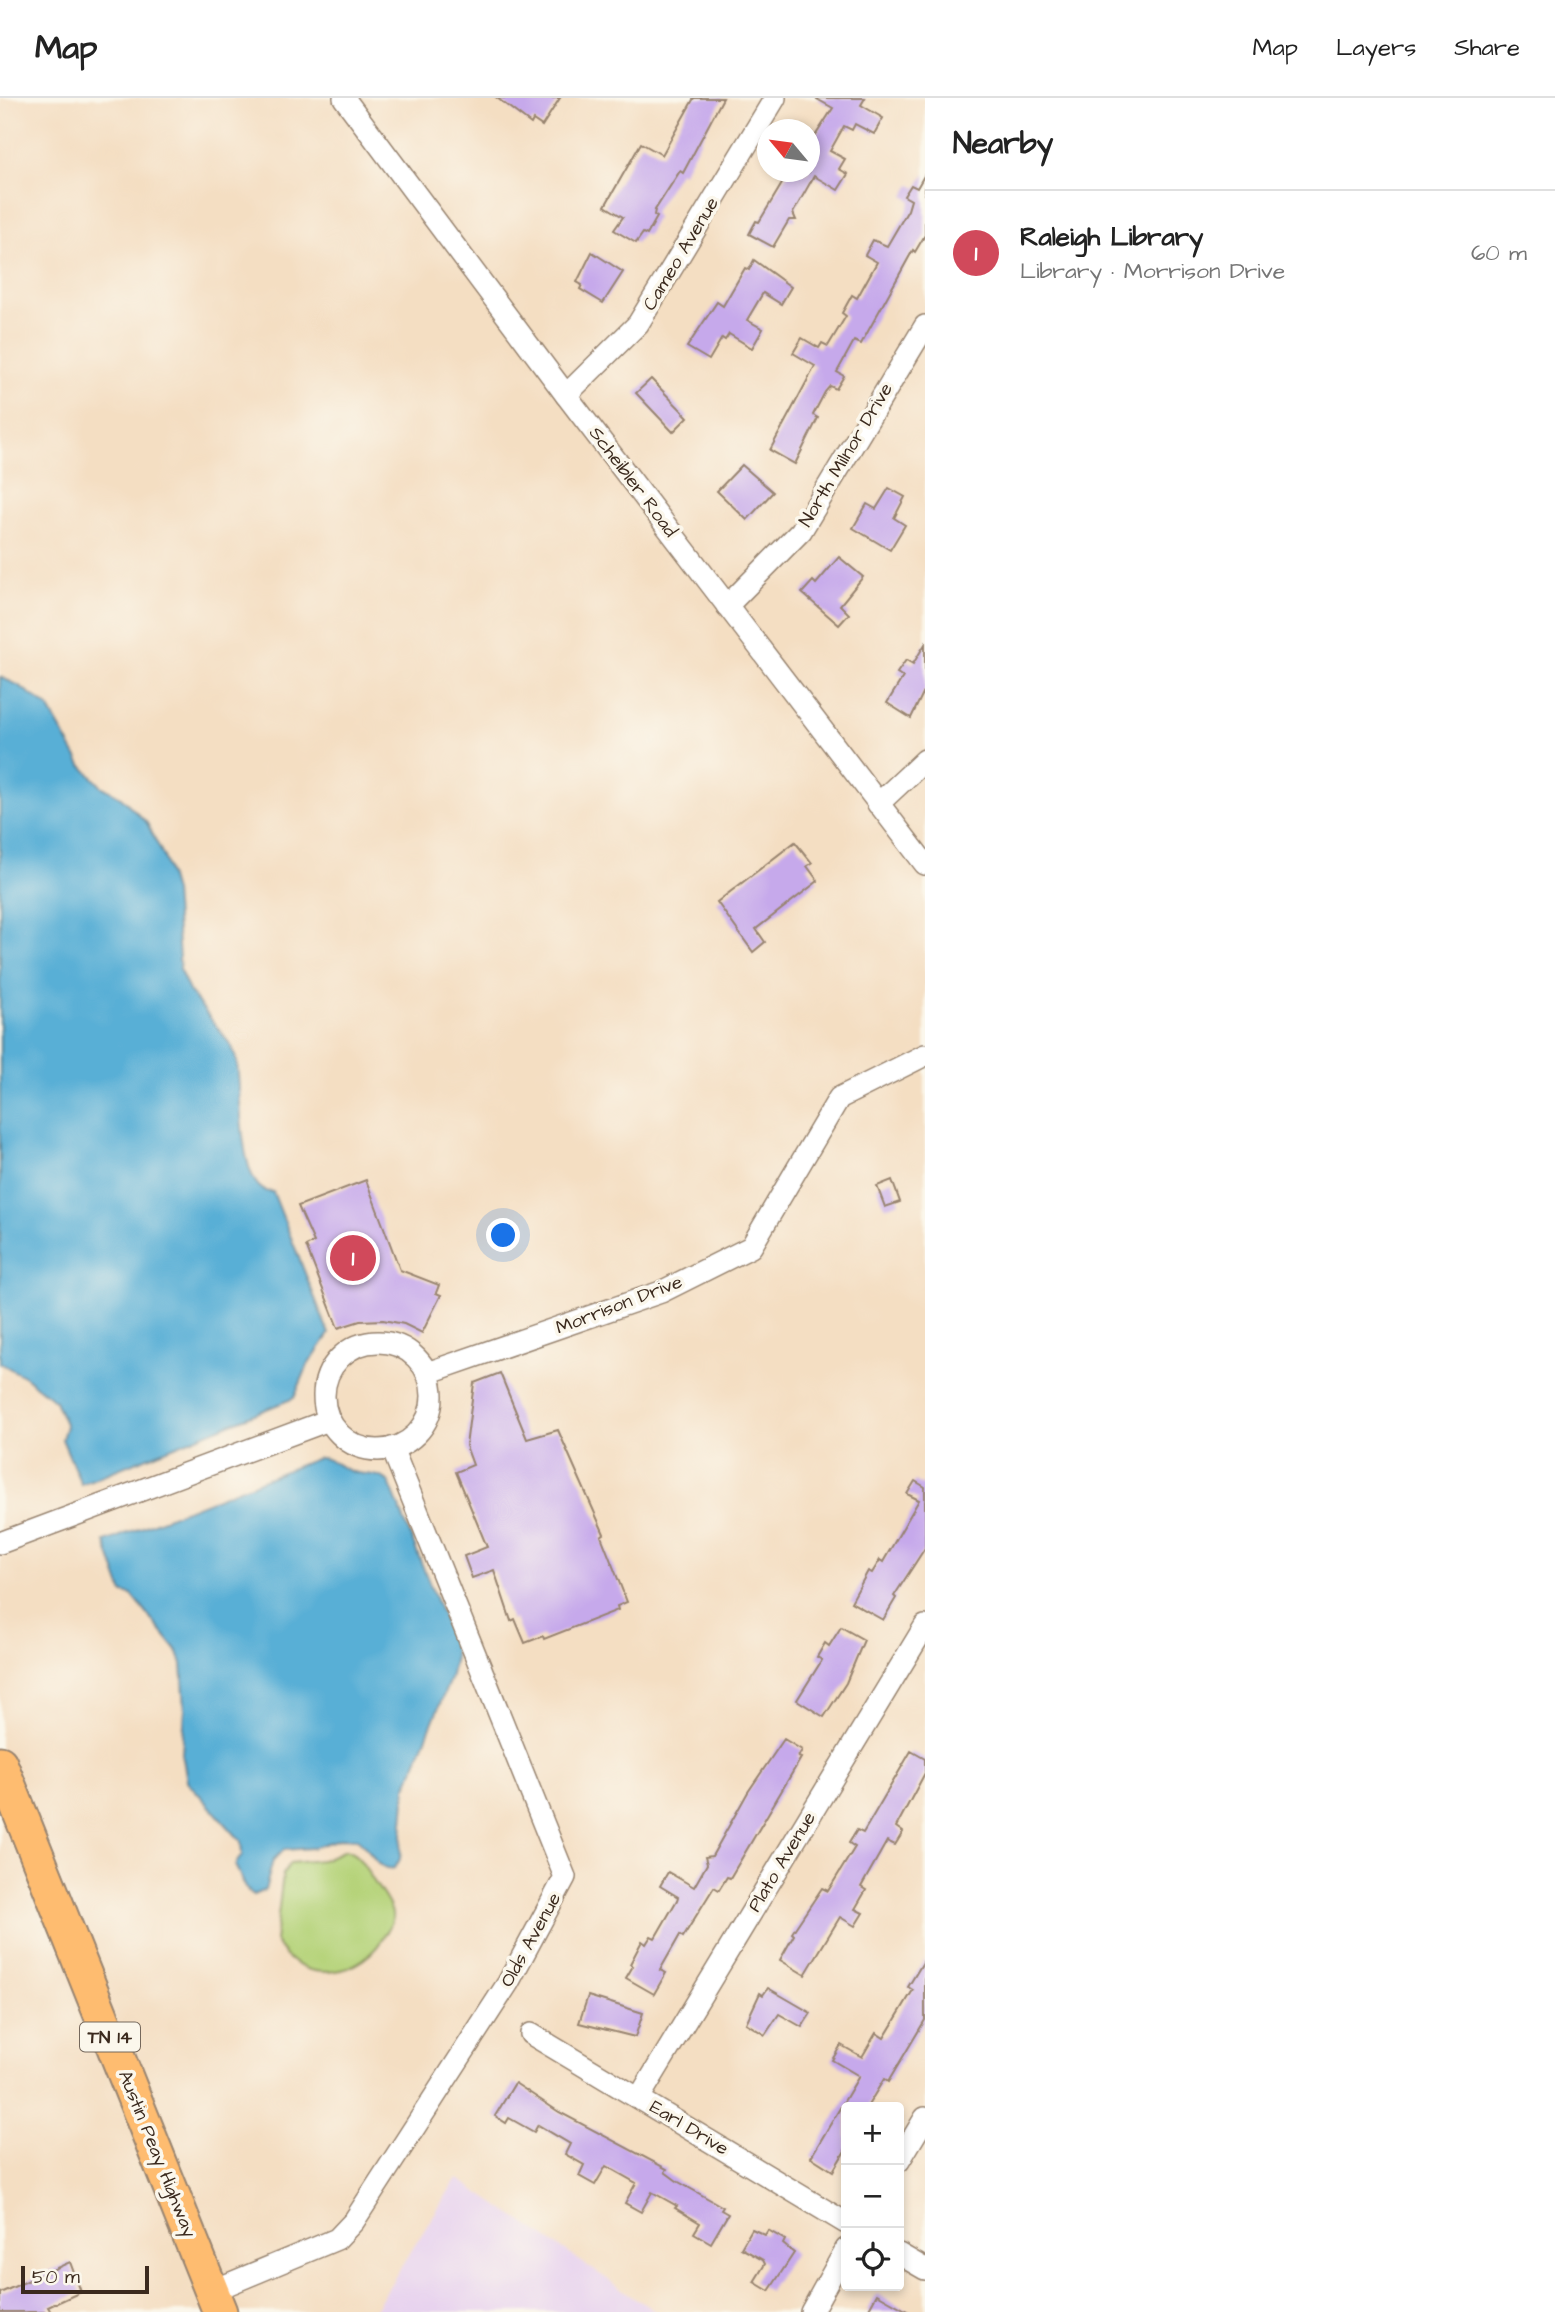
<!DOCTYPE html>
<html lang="en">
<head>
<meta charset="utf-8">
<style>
  :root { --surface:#fff; --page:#f6f6f6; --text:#222; --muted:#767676; --line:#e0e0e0; --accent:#d1495b }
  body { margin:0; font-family:"Architects Daughter",sans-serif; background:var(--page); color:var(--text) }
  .controls { position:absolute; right:21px; bottom:21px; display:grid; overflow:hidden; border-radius:7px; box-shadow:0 4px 10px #0003 }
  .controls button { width:63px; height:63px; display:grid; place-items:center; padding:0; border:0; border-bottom:2px solid var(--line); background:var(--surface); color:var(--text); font:35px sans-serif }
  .compass { position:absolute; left:757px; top:21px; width:63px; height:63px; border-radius:50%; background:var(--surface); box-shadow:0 4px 10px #0003; rotate:299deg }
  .scale { position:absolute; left:21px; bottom:18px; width:128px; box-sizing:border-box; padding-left:7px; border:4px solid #3b2a1e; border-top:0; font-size:19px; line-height:24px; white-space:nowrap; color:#3b2a1e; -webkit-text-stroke:5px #fbf7ec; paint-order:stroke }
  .you { position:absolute; left:504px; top:1138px; width:24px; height:24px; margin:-18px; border:5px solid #fff; border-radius:50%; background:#1a73e8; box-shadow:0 0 0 10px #1a73e833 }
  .badge { display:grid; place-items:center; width:46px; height:46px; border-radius:50%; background:var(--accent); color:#fff; font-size:23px; font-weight:700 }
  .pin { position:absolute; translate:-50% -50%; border:4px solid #fff; box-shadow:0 2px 7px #0006 }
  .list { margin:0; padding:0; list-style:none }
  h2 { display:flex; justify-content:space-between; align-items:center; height:91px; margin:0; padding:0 28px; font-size:30px }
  h2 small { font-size:23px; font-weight:400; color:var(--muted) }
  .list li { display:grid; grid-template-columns:46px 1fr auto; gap:21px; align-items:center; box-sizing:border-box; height:126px; padding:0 28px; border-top:2px solid var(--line) }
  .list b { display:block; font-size:26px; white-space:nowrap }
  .list p { margin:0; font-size:23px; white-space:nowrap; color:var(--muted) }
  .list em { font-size:23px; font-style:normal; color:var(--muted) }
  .icon { flex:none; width:38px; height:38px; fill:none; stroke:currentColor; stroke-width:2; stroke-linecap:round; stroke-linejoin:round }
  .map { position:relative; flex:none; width:925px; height:2214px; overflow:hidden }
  header { display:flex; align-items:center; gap:42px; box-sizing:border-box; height:98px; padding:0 35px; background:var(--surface); border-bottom:2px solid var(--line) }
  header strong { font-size:33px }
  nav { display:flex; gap:38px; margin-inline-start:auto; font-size:24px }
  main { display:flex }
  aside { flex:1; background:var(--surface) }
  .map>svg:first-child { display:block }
</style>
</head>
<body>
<header>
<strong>Map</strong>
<nav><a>Map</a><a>Layers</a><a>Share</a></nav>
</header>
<main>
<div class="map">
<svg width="925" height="2214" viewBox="0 0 925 2214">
  <rect width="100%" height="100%" fill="#fbf7ec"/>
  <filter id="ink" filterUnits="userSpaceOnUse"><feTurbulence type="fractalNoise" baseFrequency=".0143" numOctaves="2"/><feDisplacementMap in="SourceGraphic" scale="14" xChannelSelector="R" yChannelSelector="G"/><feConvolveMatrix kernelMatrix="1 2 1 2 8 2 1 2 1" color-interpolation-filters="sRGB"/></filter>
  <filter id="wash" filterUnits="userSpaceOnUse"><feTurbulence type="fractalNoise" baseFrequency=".00686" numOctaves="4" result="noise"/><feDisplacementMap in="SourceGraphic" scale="28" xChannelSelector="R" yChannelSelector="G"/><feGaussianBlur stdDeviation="1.57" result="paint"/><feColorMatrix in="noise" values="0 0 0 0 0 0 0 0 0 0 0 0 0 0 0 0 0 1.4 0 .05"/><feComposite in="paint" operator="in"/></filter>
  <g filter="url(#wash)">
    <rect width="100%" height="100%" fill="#f4dec2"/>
    <!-- built -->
    <polygon fill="#e7d2ef" points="457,2080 656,2214 373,2214"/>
    <!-- green -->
    <path fill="#b5d379" stroke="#787e4c" stroke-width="2" d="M345,1752C360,1756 365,1770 373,1782C379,1792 389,1803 392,1815C394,1822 390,1828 386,1835C364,1879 301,1891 275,1843L283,1776L290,1765L322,1762Z"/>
    <!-- water -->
    <g fill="#59afd6" stroke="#4a6c7a" stroke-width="2">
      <path d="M0,579L18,587L48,609L81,667L101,688L121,699L147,725L164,759L174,794L180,873L189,893L230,946L236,960C242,985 236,1098 273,1094L329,1236L308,1267L294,1300L81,1386L62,1341L66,1328L55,1303L25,1279L0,1265Z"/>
      <path d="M318,1360C330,1359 338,1369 350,1373C363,1378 379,1374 389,1384L452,1542L455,1559L450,1581L406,1690L400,1761L395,1770C376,1774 371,1750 357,1741L342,1740L312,1750L284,1752L273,1762L265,1792L253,1797L247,1792L235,1767L242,1757L241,1743L187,1683L182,1655L185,1611L182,1566L178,1554L132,1497L123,1495L105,1444Z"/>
    </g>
    <g id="blocks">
      <!-- building -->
      <g fill="#c6a9eb">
        <polygon points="497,0 560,0 542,28 533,22 531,26"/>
        <polygon points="694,0 723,0 683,75 680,73 655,112 654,117 657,119 647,137 643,135 636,145 614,132 623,119 605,108 641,45 662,57"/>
        <polygon points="815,0 865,0 861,7 883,20 874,36 855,26 852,32 844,28 830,53 845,61 839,71 848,76 838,92 814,78 793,115 796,122 789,122 773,149 749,136 756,123 759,124 789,74 809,74 809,34 815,38 833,10"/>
        <polygon points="925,76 925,137 915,154 913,152 861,246 854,243 837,274 844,278 836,291 830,288 825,294 813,317 818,320 795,366 770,352 815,268 793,255 802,240 819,250 822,245 828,248 846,218 842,215 852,197 857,200 877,164 865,157 873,142 887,148 908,112 911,102 904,98 911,87 917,90"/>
        <polygon points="592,154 623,174 603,205 580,191 582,187 577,184"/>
        <polygon points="754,162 791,189 781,206 763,195 747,222 763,231 752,250 729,236 725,242 722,240 709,262 687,249 717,204 723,208 745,170 749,172"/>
        <polygon points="651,281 688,319 673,334 636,295"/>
        <polygon points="742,367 773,394 747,422 717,393"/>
        <polygon points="889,390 905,399 894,420 905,427 890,452 853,430 867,406 876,411"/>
        <polygon points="839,459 863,479 840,507 849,516 839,527 802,495 813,483 816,486"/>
        <polygon points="925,546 925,591 911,620 887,605 903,579 897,575 906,562 913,566"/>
        <polygon points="795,744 812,765 807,768 818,783 756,831 765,844 753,854 717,804"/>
        <polygon points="366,1082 400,1172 439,1187 436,1195 441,1197 422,1235 404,1226 383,1222 360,1223 338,1230 306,1148 314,1144 298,1108"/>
        <polygon points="892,1082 900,1104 885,1109 877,1088"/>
        <polygon points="500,1275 527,1341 558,1332 604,1436 601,1438 627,1504 617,1508 618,1512 544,1541 543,1538 525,1545 515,1521 511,1523 494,1472 472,1480 464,1458 487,1449 456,1374 473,1367 466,1348 474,1285"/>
        <polygon points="915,1383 925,1389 925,1450 894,1498 896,1500 883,1522 851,1504 868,1473 872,1475 880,1462 883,1464 919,1402 907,1396"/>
        <polygon points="841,1529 864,1542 846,1585 824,1619 797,1602 822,1562 817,1559 825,1545 829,1548"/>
        <polygon points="784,1641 802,1652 798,1659 801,1660 730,1780 727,1779 719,1792 714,1789 683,1839 680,1837 660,1872 666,1875 654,1896 626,1880 633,1868 630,1866 642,1843 646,1846 651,1838 655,1840 677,1802 678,1799 660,1788 668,1774 694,1789 707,1766 705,1759 712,1758 748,1694"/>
        <polygon points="911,1653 925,1661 925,1675 896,1729 903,1734 895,1747 887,1743 861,1789 866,1792 855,1811 863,1815 855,1828 840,1819 805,1877 780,1862 794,1837 792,1835 822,1790 828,1793 855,1749 849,1745 857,1732 863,1735"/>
        <polygon points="925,1861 925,1922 888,1984 884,1981 867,2009 846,2009 846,2051 833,2073 811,2059 859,1978 832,1962 841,1947 862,1959 876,1935 884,1940 913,1892 908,1889"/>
        <polygon points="768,1890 811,1915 802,1929 779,1916 765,1937 746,1925 760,1895 763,1897"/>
        <polygon points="588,1898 643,1915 635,1939 579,1925"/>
        <polygon points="515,1985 559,2014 667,2071 665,2074 677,2083 723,2109 721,2112 728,2116 711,2145 694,2135 700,2125 675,2110 677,2108 652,2094 641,2114 625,2105 636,2085 606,2068 595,2087 579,2078 584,2067 565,2056 570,2046 538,2027 534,2034 509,2020 506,2025 495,2018"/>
        <polygon points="752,2131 765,2137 768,2132 785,2142 783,2146 794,2155 769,2193 754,2184 765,2166 763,2162 741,2150"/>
        <polygon points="70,2164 81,2194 48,2209 51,2214 0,2214 0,2195"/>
        <polygon points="877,2196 909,2214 867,2214"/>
      </g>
    </g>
  </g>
  <g filter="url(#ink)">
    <use href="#blocks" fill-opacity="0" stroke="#988470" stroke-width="2"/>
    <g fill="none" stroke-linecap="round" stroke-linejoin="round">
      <defs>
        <g id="minor">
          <polyline points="344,0 566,297 925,766"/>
          <polyline points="566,297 638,226 775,0"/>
          <polyline points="727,508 801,433 925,228"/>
          <polyline points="878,706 925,662"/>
          <circle cx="378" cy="1298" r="54"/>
          <polyline points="427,1275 661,1194 751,1149 839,1000 925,957"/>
          <polyline points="0,1445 329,1322"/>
          <polyline points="531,1936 846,2125"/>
          <polyline points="639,2000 925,1528"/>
          <polyline points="899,2063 925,2020"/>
          <polyline points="899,2156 925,2171"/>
          <polyline points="212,2193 337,2141 354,2123 508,1885 565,1779 392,1350"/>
          <polyline points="811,2214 846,2151"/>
        </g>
        <polyline id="primary" points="0,1665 220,2214"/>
      </defs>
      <!-- minor casing -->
      <use href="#minor" stroke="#988470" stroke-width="24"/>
      <!-- primary casing -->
      <use href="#primary" stroke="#988470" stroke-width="37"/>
      <!-- minor -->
      <use href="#minor" stroke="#fff" stroke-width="21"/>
      <!-- primary -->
      <use href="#primary" stroke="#febc70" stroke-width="33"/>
    </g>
  </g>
  <g text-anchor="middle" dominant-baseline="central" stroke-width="7" stroke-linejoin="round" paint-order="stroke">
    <!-- shield labels -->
    <rect fill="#fbf7ec" stroke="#75685c" stroke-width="2" x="80" y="1924.5" width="60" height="29" rx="5"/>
    <g font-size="18" font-weight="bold" fill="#3b2a1e">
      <text x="110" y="1939">TN 14</text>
    </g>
    <!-- street labels -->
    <g font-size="19" fill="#3b2a1e" stroke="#fbf7ec">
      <text transform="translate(681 156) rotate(-59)">Cameo Avenue</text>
      <text transform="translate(846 357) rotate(-59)">North Milnor Drive</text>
      <text transform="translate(633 384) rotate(53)">Scheibler Road</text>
      <text transform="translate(619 1207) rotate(-21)">Morrison Drive</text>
      <text transform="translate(782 1764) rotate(-59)">Plato Avenue</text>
      <text transform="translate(531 1842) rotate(-61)">Olds Avenue</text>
      <text transform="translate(689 2030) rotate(31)">Earl Drive</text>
      <text transform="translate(157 2056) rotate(68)">Austin Peay Highway</text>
    </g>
  </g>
</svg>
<div class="controls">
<button>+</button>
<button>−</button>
<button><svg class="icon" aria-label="locate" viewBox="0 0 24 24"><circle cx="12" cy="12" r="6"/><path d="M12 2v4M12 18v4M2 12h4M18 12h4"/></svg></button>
</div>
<svg class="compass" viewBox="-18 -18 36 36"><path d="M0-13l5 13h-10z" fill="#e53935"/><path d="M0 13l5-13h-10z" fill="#767676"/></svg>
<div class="scale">50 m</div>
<div class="you"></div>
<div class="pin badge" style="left:353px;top:1160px">1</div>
</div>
<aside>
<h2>Nearby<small></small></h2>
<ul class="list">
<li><span class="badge">1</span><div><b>Raleigh Library</b><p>Library · Morrison Drive</p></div><em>60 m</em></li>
</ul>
</aside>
</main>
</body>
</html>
